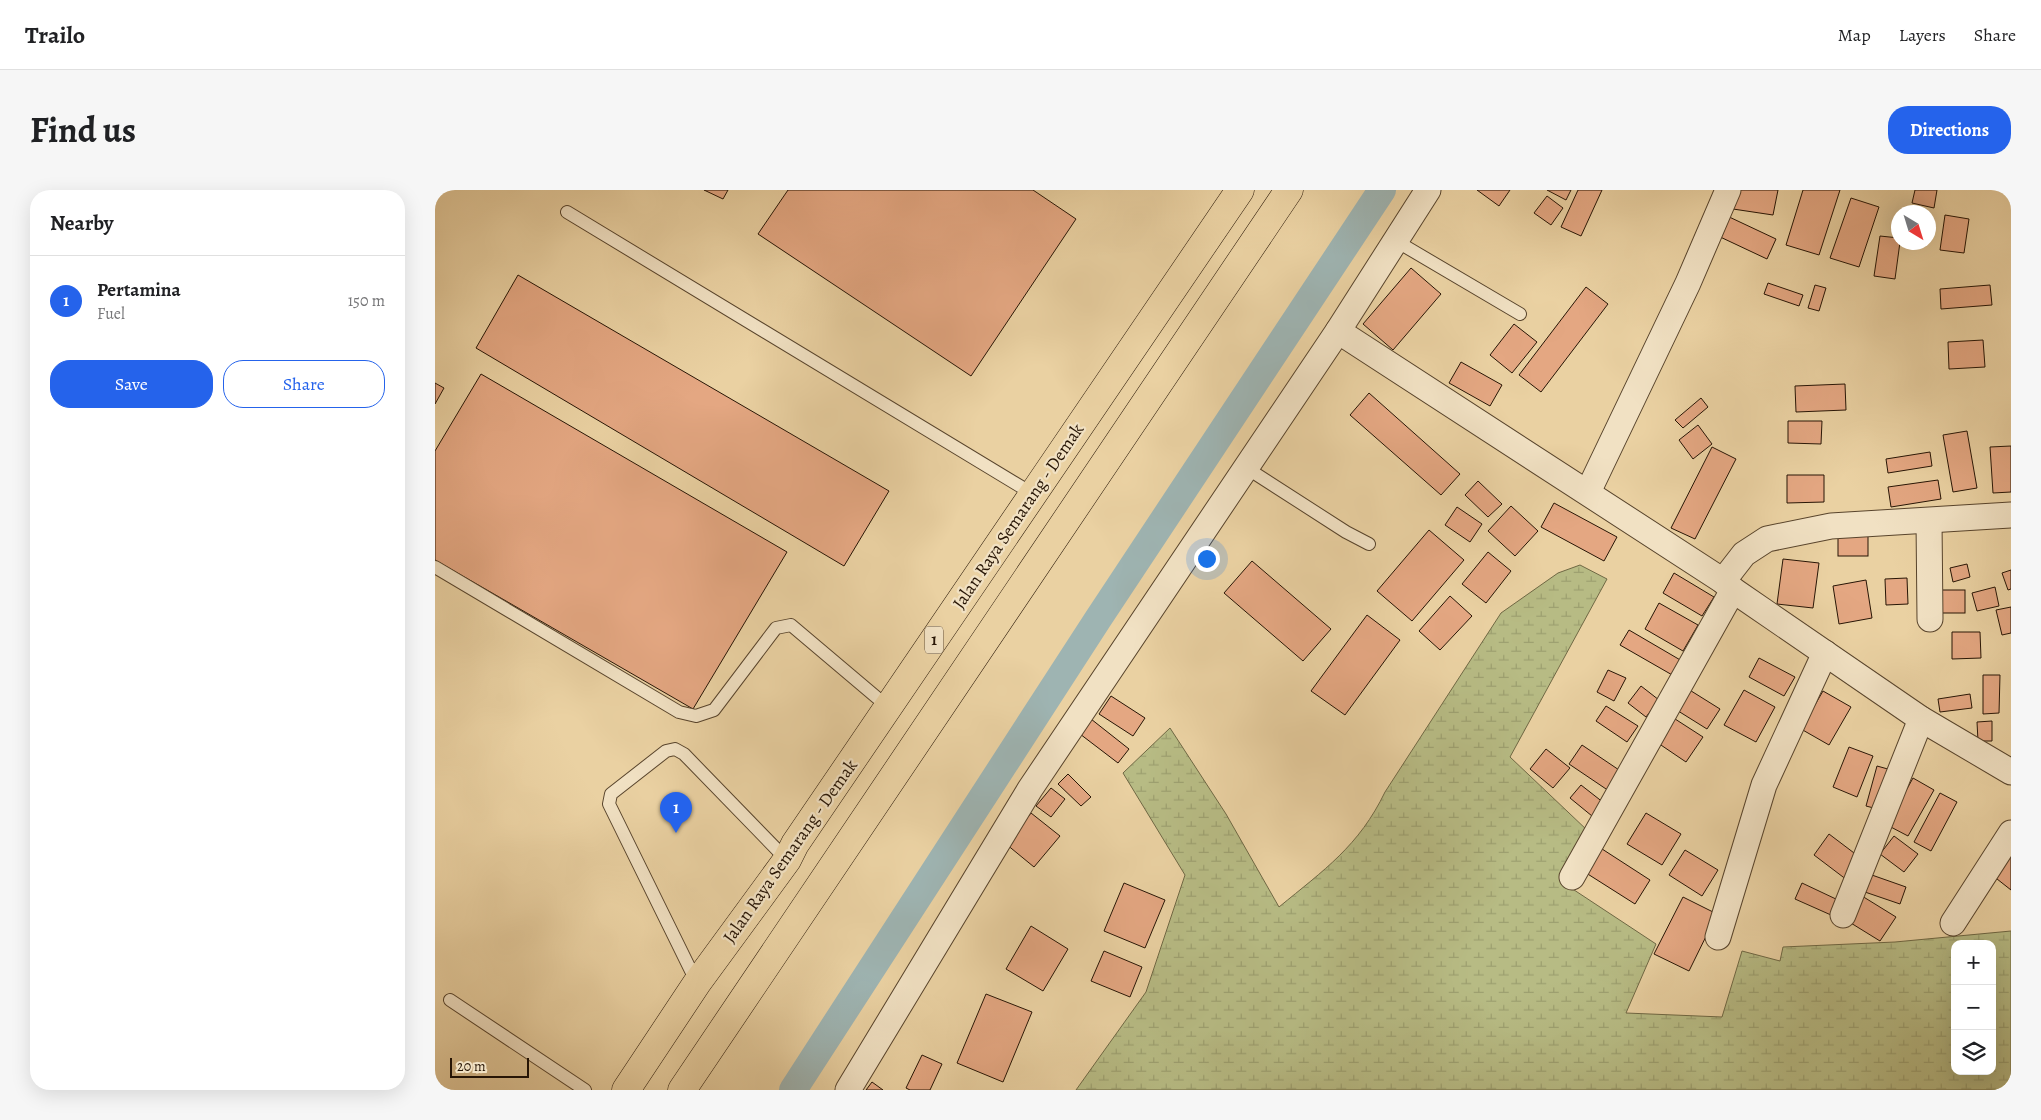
<!DOCTYPE html>
<html lang="en">
<head>
<meta charset="utf-8">
<style>
  :root { --surface:#fff; --page:#f6f6f6; --text:#202124; --muted:#757577; --line:#e0e0e0; --accent:#2563eb }
  body { margin:0; font-family:Alegreya,serif; background:var(--page); color:var(--text) }
  .controls { position:absolute; right:15px; bottom:15px; display:grid; overflow:hidden; border-radius:10px; box-shadow:0 5px 20px #0002 }
  .controls button { width:45px; height:45px; display:grid; place-items:center; padding:0; border:0; border-bottom:1px solid var(--line); background:var(--surface); color:var(--text); font:25px sans-serif }
  .compass { position:absolute; left:1456px; top:15px; width:45px; height:45px; border-radius:50%; background:var(--surface); box-shadow:0 5px 20px #0002; rotate:142deg }
  .scale { position:absolute; left:15px; bottom:12px; width:79px; box-sizing:border-box; padding-left:5px; border:2px solid #271505; border-top:0; font-size:14px; line-height:18px; white-space:nowrap; color:#271505; -webkit-text-stroke:4px #f1e1c3; paint-order:stroke }
  .you { position:absolute; left:771px; top:368px; width:18px; height:18px; margin:-12px; border:4px solid #fff; border-radius:50%; background:#1a73e8; box-shadow:0 0 0 8px #1a73e833 }
  .badge { display:grid; place-items:center; width:32px; height:32px; border-radius:50%; background:var(--accent); color:#fff; font-size:16px; font-weight:700 }
  .pin { position:absolute; translate:-50% -41px; filter:drop-shadow(0 1px 2px #0008) }
  .pin::after { content:''; position:absolute; top:26px; width:18px; height:15px; background:inherit; clip-path:polygon(0 0,100% 0,50% 100%) }
  .list { margin:0; padding:0; list-style:none }
  h2 { display:flex; justify-content:space-between; align-items:center; height:65px; margin:0; padding:0 20px; font-size:21px }
  h2 small { font-size:16px; font-weight:400; color:var(--muted) }
  .list li { display:grid; grid-template-columns:32px 1fr auto; gap:15px; align-items:center; box-sizing:border-box; height:90px; padding:0 20px; border-top:1px solid var(--line) }
  .list b { display:block; font-size:19px; white-space:nowrap }
  .list p { margin:0; font-size:16px; white-space:nowrap; color:var(--muted) }
  .list em { font-size:16px; font-style:normal; color:var(--muted) }
  .actions { display:flex; gap:10px; padding:15px 20px }
  .actions a { flex:1; padding:11px 0; border:1px solid var(--accent); border-radius:20px; text-align:center; font-size:18px; color:var(--accent) }
  .actions .main { background:var(--accent); color:#fff }
  .icon { flex:none; width:28px; height:28px; fill:none; stroke:currentColor; stroke-width:2; stroke-linecap:round; stroke-linejoin:round }
  .map { position:relative; flex:none; width:1576px; height:900px; overflow:hidden; border-radius:20px }
  header { display:flex; align-items:center; gap:30px; box-sizing:border-box; height:70px; padding:0 25px; background:var(--surface); border-bottom:1px solid var(--line) }
  header strong { font-size:24px }
  nav { display:flex; gap:28px; margin-inline-start:auto; font-size:18px }
  .intro { display:flex; align-items:center; justify-content:space-between; box-sizing:border-box; height:120px; padding:0 30px }
  h1 { margin:0; font-size:35px }
  .button { padding:12px 22px; border-radius:20px; background:var(--accent); color:#fff; font-size:18px; font-weight:700 }
  main { display:flex; gap:30px; padding:0 30px }
  aside { flex:1; background:var(--surface); border-radius:20px; box-shadow:0 5px 20px #0002 }
  .map>svg:first-child { display:block }
</style>
</head>
<body>
<header>
<strong>Trailo</strong>
<nav><a>Map</a><a>Layers</a><a>Share</a></nav>
</header>
<div class="intro"><h1>Find us</h1><a class="button">Directions</a></div>
<main>
<aside>
<h2>Nearby<small></small></h2>
<ul class="list">
<li><span class="badge">1</span><div><b>Pertamina</b><p>Fuel</p></div><em>150 m</em></li>
</ul>
<div class="actions"><a class="main">Save</a><a>Share</a></div>
</aside>
<div class="map">
<svg width="1576" height="900" viewBox="0 0 1576 900">
  <defs>
    <pattern id="wetland-marsh" width="20" height="14" patternUnits="userSpaceOnUse" patternTransform="scale(1.25)"><rect width="20" height="14" fill="#b7bb84"/><path d="M1 5h8M5 5V1M11 12h8M15 12V8" fill="none" stroke="#9da070"/></pattern>
  </defs>
  <rect width="100%" height="100%" fill="#ead1a2"/>
  <filter id="stains"><feTurbulence type="fractalNoise" baseFrequency=".004" numOctaves="4"/><feColorMatrix values="0 0 0 0 .2 0 0 0 0 .09 0 0 0 0 .02 0 0 0 .5 -.17"/></filter>
  <radialGradient id="worn" r=".72"><stop offset=".6" stop-color="#630" stop-opacity="0"/><stop offset="1" stop-color="#630" stop-opacity=".3"/></radialGradient>
  <!-- wetland -->
  <path fill="url(#wetland-marsh)" stroke="#6f6844" fill-rule="evenodd" d="M1145,375L1172,389L1075,567L1153,641L1127,692L1221,754L1191,823L1287,827L1307,761L1345,771L1348,757L1460,752L1576,741V900H641L711,802L750,685L688,583L735,538L791,624L844,717C889,680 924,656 950,602L1066,423L1123,383ZM1520,754H1557V881H1520Z"/>
  <g fill="none" stroke-linecap="round" stroke-linejoin="round">
    <!-- canal -->
    <polyline stroke="#9eb4b2" stroke-width="28" points="358,900 663,429 947,0"/>
  </g>
  <!-- building -->
  <g fill="#e4a782" stroke="#271505">
    <polygon points="269,0 293,0 288,9"/>
    <polygon points="353,0 598,0 641,29 536,186 323,44"/>
    <polygon points="1042,0 1075,0 1064,16"/>
    <polygon points="1112,0 1136,0 1131,10"/>
    <polygon points="1143,0 1167,0 1146,46 1126,37"/>
    <polygon points="1301,0 1343,0 1338,25 1298,19"/>
    <polygon points="1368,0 1405,0 1384,65 1351,55"/>
    <polygon points="1480,0 1502,0 1499,18 1477,13"/>
    <polygon points="1112,6 1128,18 1116,35 1099,23"/>
    <polygon points="1416,8 1444,17 1424,77 1395,68"/>
    <polygon points="1290,25 1341,49 1332,69 1281,45"/>
    <polygon points="1510,25 1534,29 1529,63 1505,60"/>
    <polygon points="1445,46 1464,48 1465,52 1460,89 1439,86"/>
    <polygon points="976,78 1006,104 958,160 928,134"/>
    <polygon points="83,85 454,301 409,376 41,158"/>
    <polygon points="1333,93 1368,105 1364,116 1329,104"/>
    <polygon points="1380,95 1391,98 1384,121 1373,118"/>
    <polygon points="1555,95 1557,115 1506,119 1505,99"/>
    <polygon points="1151,97 1173,114 1106,202 1084,185"/>
    <polygon points="1079,134 1102,152 1077,183 1055,165"/>
    <polygon points="1548,150 1550,177 1514,179 1513,152"/>
    <polygon points="1026,172 1067,195 1055,216 1014,193"/>
    <polygon points="46,184 352,362 258,519 0,370 0,261"/>
    <polygon points="0,193 9,198 0,214"/>
    <polygon points="1410,194 1411,220 1361,222 1360,196"/>
    <polygon points="934,203 1025,284 1006,305 915,225"/>
    <polygon points="1266,208 1273,217 1248,238 1240,230"/>
    <polygon points="1353,231 1387,231 1386,254 1353,253"/>
    <polygon points="1263,235 1277,254 1258,269 1244,250"/>
    <polygon points="1532,241 1542,298 1518,302 1508,245"/>
    <polygon points="1576,256 1576,302 1558,303 1555,257"/>
    <polygon points="1277,257 1301,269 1260,349 1236,338"/>
    <polygon points="1495,262 1497,276 1453,283 1451,269"/>
    <polygon points="1352,285 1389,285 1389,312 1352,313"/>
    <polygon points="1503,290 1506,309 1456,317 1453,297"/>
    <polygon points="1043,291 1067,314 1053,327 1030,305"/>
    <polygon points="1119,313 1182,347 1169,371 1106,337"/>
    <polygon points="1076,316 1103,341 1080,366 1053,341"/>
    <polygon points="1022,317 1047,334 1035,352 1010,335"/>
    <polygon points="994,340 1029,370 977,431 942,401"/>
    <rect x="1403" y="343" width="30" height="23"/>
    <polygon points="1053,362 1076,381 1051,413 1027,394"/>
    <polygon points="1348,369 1384,373 1378,418 1342,414"/>
    <polygon points="817,371 896,439 868,471 789,403"/>
    <polygon points="1532,374 1535,387 1518,392 1515,378"/>
    <polygon points="1576,380 1576,399 1573,400 1567,383"/>
    <polygon points="1239,383 1279,407 1267,426 1228,403"/>
    <polygon points="1472,388 1473,414 1451,415 1450,389"/>
    <polygon points="1431,390 1437,428 1404,434 1398,396"/>
    <polygon points="1560,397 1564,416 1542,421 1537,403"/>
    <rect x="1506" y="400" width="24" height="23"/>
    <polygon points="1015,406 1037,426 1005,460 984,441"/>
    <polygon points="1224,413 1263,435 1248,461 1210,439"/>
    <polygon points="1576,417 1576,443 1567,445 1561,420"/>
    <polygon points="932,425 965,450 910,525 876,501"/>
    <polygon points="1194,440 1247,471 1239,486 1185,455"/>
    <polygon points="1517,442 1545,442 1546,468 1517,469"/>
    <polygon points="1324,468 1360,487 1349,506 1314,487"/>
    <polygon points="1173,480 1191,488 1179,511 1162,502"/>
    <polygon points="1548,485 1565,485 1564,523 1548,524"/>
    <polygon points="1206,496 1224,510 1211,527 1193,513"/>
    <polygon points="1253,499 1285,519 1272,539 1240,519"/>
    <polygon points="1309,500 1340,517 1321,552 1289,535"/>
    <polygon points="1388,501 1416,517 1394,555 1366,539"/>
    <polygon points="1535,504 1537,518 1505,522 1503,509"/>
    <polygon points="676,506 710,528 698,546 664,524"/>
    <polygon points="1171,516 1203,536 1192,552 1161,531"/>
    <polygon points="1237,527 1268,547 1251,572 1220,551"/>
    <polygon points="656,529 694,559 683,573 645,544"/>
    <polygon points="1557,531 1557,551 1543,551 1542,532"/>
    <polygon points="1147,555 1190,584 1177,603 1134,574"/>
    <polygon points="1414,557 1438,566 1422,607 1398,597"/>
    <polygon points="1111,559 1135,578 1118,598 1095,579"/>
    <polygon points="1442,576 1460,581 1450,621 1431,616"/>
    <polygon points="633,584 656,607 646,616 623,594"/>
    <polygon points="1478,588 1499,600 1473,646 1452,635"/>
    <polygon points="1146,595 1169,613 1157,626 1135,608"/>
    <polygon points="616,598 630,609 616,627 601,616"/>
    <polygon points="1505,603 1522,612 1496,661 1479,652"/>
    <polygon points="596,623 625,646 599,677 571,654"/>
    <polygon points="1211,623 1246,644 1227,675 1192,654"/>
    <polygon points="1394,644 1427,669 1412,690 1379,665"/>
    <polygon points="1459,646 1483,664 1469,682 1445,664"/>
    <polygon points="1164,657 1215,690 1200,714 1148,681"/>
    <polygon points="1576,659 1576,700 1557,685"/>
    <polygon points="1250,660 1283,680 1267,706 1234,685"/>
    <polygon points="1434,684 1471,697 1465,714 1427,701"/>
    <polygon points="689,693 730,710 710,758 669,741"/>
    <polygon points="1367,693 1403,710 1396,725 1360,709"/>
    <polygon points="1427,706 1461,727 1445,751 1411,730"/>
    <polygon points="1248,707 1282,724 1254,781 1219,764"/>
    <polygon points="596,736 633,759 608,801 571,779"/>
    <polygon points="669,761 707,777 695,807 656,791"/>
    <polygon points="551,804 597,822 568,892 522,873"/>
    <polygon points="487,865 507,874 495,900 475,900 471,898"/>
    <polygon points="437,892 448,900 431,900"/>
  </g>
  <g fill="none" stroke-linecap="round" stroke-linejoin="round">
    <defs>
      <g id="service">
        <polyline points="132,22 598,304"/>
        <polyline points="961,51 1085,124"/>
        <polyline points="810,277 911,342 934,354"/>
        <polyline points="0,377 244,522 261,526 279,520 341,438 356,435 453,517"/>
        <polyline points="262,793 174,614 176,604 231,561 240,559 249,564 352,670"/>
        <polyline points="15,810 150,900"/>
      </g>
      <g id="minor">
        <polyline points="903,141 1288,391 1298,400 1486,529 1576,582"/>
        <polyline points="1153,302 1253,93 1293,0"/>
        <polyline points="1494,331 1495,429"/>
        <polyline points="1288,391 1309,364 1332,349 1396,336 1576,325"/>
        <polyline points="1137,687 1298,400"/>
        <polyline points="1408,725 1486,529"/>
        <polyline points="1518,733 1576,643"/>
        <polyline points="1283,747 1329,595 1390,463"/>
        <polyline points="413,900 595,599 903,141 993,0"/>
      </g>
      <g id="trunk">
        <polyline points="191,900 262,793 352,670 360,654 805,0"/>
        <polyline points="247,900 854,0"/>
      </g>
    </defs>
    <!-- service casing -->
    <use href="#service" stroke="#58442c" stroke-width="14"/>
    <!-- minor casing -->
    <use href="#minor" stroke="#58442c" stroke-width="27"/>
    <!-- trunk casing -->
    <use href="#trunk" stroke="#271505" stroke-width="29"/>
    <!-- service -->
    <use href="#service" stroke="#f1e1c3" stroke-width="12"/>
    <!-- minor -->
    <use href="#minor" stroke="#f1e1c3" stroke-width="25"/>
    <!-- trunk -->
    <use href="#trunk" stroke="#ead1a2" stroke-width="28"/>
  </g>
  <g text-anchor="middle" dominant-baseline="central" stroke-width="4.5" stroke-linejoin="round" paint-order="stroke">
    <!-- shield labels -->
    <rect fill="#f1e1c3" stroke="#64523e" stroke-width="1" x="490" y="436.5" width="18" height="27" rx="4"/>
    <g font-size="16" font-weight="bold" fill="#271505">
      <text x="499" y="450">1</text>
    </g>
    <!-- street labels -->
    <g font-size="18" fill="#271505" stroke="#f1e1c3">
      <text transform="translate(583 326) rotate(-56)">Jalan Raya Semarang - Demak</text>
      <text transform="translate(355 661) rotate(-55)">Jalan Raya Semarang - Demak</text>
    </g>
  </g>
  <rect width="100%" height="100%" filter="url(#stains)"/>
  <rect width="100%" height="100%" fill="url(#worn)"/>
</svg>
<div class="controls">
<button>+</button>
<button>−</button>
<button><svg class="icon" aria-label="layers" viewBox="0 0 24 24"><path d="M12 4l9 5-9 5-9-5zM3 14l9 5 9-5"/></svg></button>
</div>
<svg class="compass" viewBox="-18 -18 36 36"><path d="M0-13l5 13h-10z" fill="#e53935"/><path d="M0 13l5-13h-10z" fill="#757577"/></svg>
<div class="scale">20 m</div>
<div class="you"></div>
<div class="pin badge" style="left:241px;top:643px">1</div>
</div>
</main>
</body>
</html>
